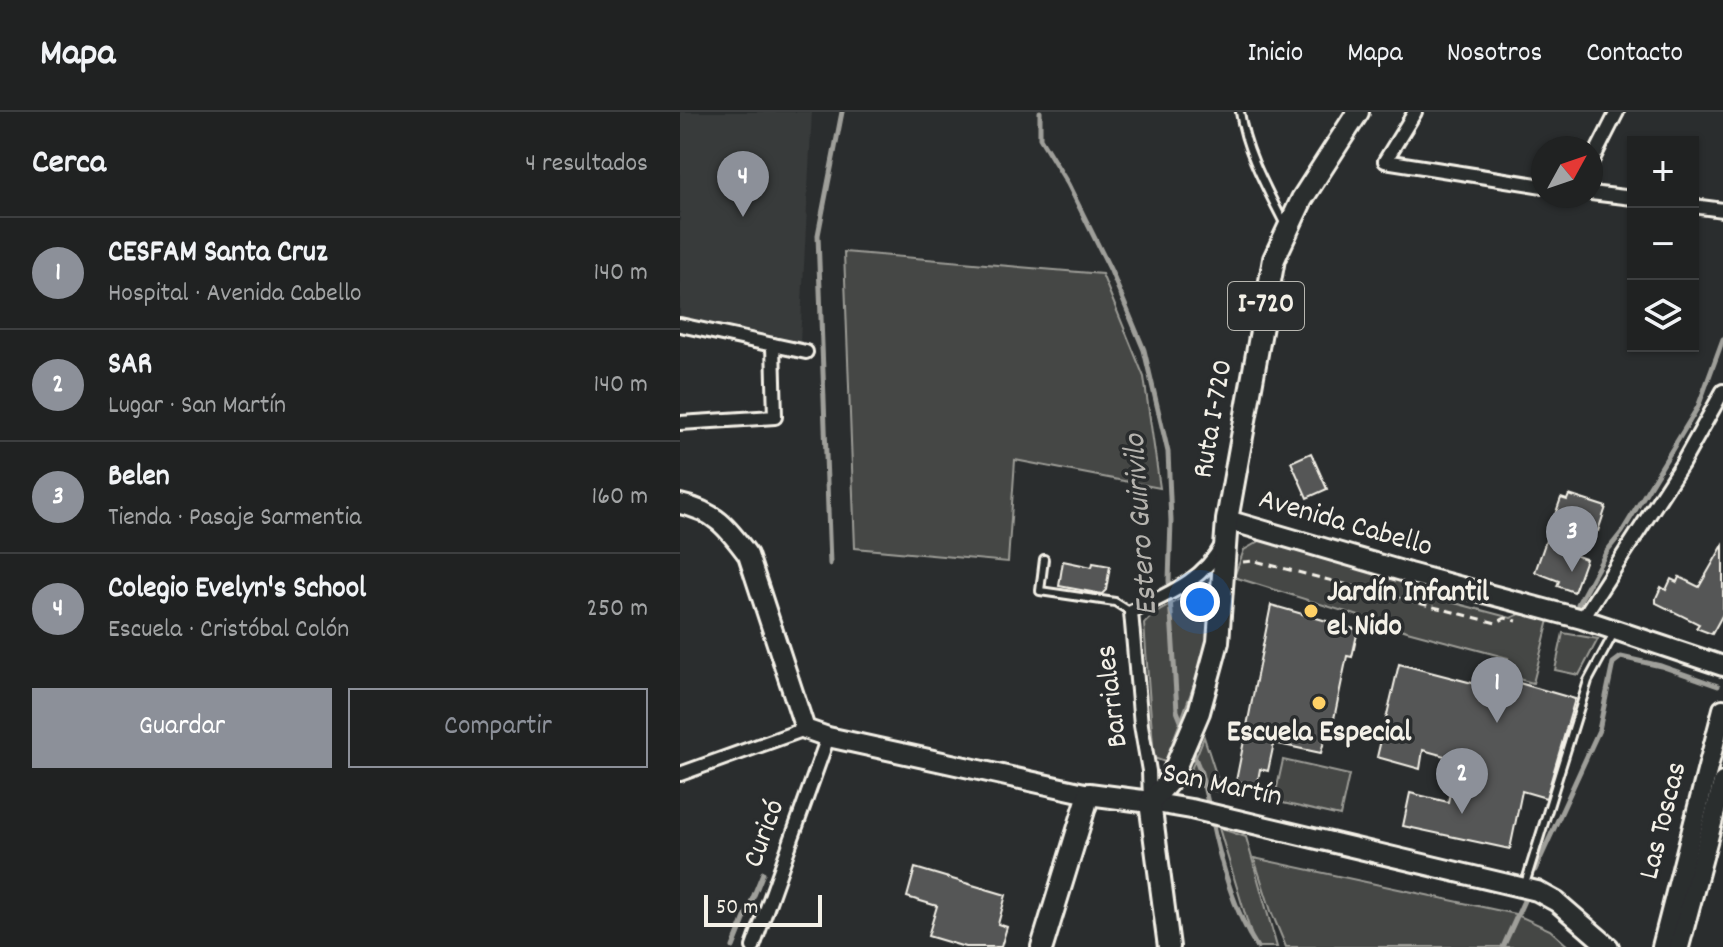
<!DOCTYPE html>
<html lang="es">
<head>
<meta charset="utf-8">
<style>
  :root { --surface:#202222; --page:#282a2a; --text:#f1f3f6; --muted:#a2a4a5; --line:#3d3f40; --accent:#8c9099 }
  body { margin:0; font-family:Dekko,sans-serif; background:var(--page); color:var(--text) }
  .controls { position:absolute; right:24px; top:24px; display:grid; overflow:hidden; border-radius:0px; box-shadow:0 2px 6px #0004 }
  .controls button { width:72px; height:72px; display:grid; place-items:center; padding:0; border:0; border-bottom:2px solid var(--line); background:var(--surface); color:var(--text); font:40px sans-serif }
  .compass { position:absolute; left:851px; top:24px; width:72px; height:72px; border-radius:50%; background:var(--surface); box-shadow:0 2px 6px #0004; rotate:50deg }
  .scale { position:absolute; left:24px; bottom:20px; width:118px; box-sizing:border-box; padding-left:8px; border:4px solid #f4f1e8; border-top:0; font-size:22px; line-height:28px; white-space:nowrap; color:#f4f1e8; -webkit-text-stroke:6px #2a2d2e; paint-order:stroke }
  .you { position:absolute; left:520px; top:490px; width:28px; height:28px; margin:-20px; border:6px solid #fff; border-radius:50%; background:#1a73e8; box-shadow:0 0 0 12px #1a73e833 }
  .badge { display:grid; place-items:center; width:52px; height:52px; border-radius:50%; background:var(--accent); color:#fff; font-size:26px; font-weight:700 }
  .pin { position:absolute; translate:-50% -66px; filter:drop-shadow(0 2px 4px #0008) }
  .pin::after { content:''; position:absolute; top:42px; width:28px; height:24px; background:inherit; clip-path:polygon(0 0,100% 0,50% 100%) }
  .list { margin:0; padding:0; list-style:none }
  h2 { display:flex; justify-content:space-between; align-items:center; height:104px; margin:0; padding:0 32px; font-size:34px }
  h2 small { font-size:26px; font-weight:400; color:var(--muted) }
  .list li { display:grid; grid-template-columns:52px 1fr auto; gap:24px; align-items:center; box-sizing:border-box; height:112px; padding:0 32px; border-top:2px solid var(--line) }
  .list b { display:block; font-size:30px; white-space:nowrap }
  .list p { margin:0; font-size:26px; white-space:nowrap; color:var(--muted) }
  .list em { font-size:26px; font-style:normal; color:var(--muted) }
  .actions { display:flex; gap:16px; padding:24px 32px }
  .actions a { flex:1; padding:18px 0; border:2px solid var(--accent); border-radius:0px; text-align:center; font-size:28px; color:var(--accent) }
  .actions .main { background:var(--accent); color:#fff }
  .icon { flex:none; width:44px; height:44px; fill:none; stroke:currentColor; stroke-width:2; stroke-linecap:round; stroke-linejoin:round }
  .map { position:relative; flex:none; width:1043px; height:835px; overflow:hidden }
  header { display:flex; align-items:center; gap:48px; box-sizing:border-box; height:112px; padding:0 40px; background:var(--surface); border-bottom:2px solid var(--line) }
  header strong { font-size:38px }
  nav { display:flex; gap:44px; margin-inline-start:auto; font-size:28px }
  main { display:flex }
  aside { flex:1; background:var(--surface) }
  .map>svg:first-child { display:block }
</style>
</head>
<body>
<header>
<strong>Mapa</strong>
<nav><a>Inicio</a><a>Mapa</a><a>Nosotros</a><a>Contacto</a></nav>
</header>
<main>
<aside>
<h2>Cerca<small>4 resultados</small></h2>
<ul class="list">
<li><span class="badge">1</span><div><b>CESFAM Santa Cruz</b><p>Hospital · Avenida Cabello</p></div><em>140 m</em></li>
<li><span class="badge">2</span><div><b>SAR</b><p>Lugar · San Martín</p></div><em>140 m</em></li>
<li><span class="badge">3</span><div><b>Belen</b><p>Tienda · Pasaje Sarmentia</p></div><em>160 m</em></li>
<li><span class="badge">4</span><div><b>Colegio Evelyn's School</b><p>Escuela · Cristóbal Colón</p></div><em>250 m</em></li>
</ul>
<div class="actions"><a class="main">Guardar</a><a>Compartir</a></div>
</aside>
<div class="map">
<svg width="1043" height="835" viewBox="0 0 1043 835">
  <rect width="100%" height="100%" fill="#2a2d2e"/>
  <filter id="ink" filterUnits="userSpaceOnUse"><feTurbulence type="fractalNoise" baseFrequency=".0125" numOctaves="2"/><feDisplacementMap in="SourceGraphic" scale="16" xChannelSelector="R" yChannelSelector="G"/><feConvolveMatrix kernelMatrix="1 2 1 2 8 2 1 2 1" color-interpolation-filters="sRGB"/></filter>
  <g filter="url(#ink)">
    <!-- built -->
    <polygon fill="#373a3a" points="0,0 132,0 120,231 0,210"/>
    <!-- green -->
    <g fill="#444645" stroke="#9c9c96" stroke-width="2">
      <polygon points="164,140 422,162 464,265 480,376 335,348 328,450 175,436"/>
      <polygon points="585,426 762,480 771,490 831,506 840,502 869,508 853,571 824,563 828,546 727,519 554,465 564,438"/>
      <path d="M532,463L530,530L485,650L474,646L464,512C476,497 493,494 507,482C518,473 517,468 532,463Z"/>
      <polygon points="883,521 918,527 899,563 875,558"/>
      <polygon points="524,625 542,681 506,670"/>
      <polygon points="603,648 669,663 660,704 594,689"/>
      <polygon points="539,716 566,725 597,835 575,835"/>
      <polygon points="574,746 835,802 870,818 889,835 606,835 591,799"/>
    </g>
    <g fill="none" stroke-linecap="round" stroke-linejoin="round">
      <!-- stream -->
      <g stroke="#9f9f9a" stroke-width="5">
        <polyline points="360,0 360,26 388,72 431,159 464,238 488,340 491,409 489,468 497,599 505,619"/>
        <polyline points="150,452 138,123 162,0"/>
        <polyline points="898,492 927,439 942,420 1018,295 1043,227"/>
        <polyline points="511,636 521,661 529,695"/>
        <path d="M531,705C540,748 553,798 577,835"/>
        <polyline points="855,758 919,618 933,551 941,545 981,554 1038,574"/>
        <polyline points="53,835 83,761"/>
        <polyline points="823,835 847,782"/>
      </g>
    </g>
    <!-- building -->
    <g fill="#555756" stroke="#f4f1e8" stroke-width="2">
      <polygon points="631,341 647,377 627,386 611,350"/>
      <polygon points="889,383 926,395 918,419 893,411 883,439 906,447 894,480 877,474 879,469 855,460 881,386 887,388"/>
      <polygon points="1043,433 1043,502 1032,522 1016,516 1019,512 976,491 976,486 981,475 986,478 991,467 997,470 999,465 1019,475"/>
      <polygon points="383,449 412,455 413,451 430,454 426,478 422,482 379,474"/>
      <polygon points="591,493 678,518 672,545 667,544 650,626 645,625 641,641 594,631 588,659 580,657 577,674 556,669"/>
      <polygon points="719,552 831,581 839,571 895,587 866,686 842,679 830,737 723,714 730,681 768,690 774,663 770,662 775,647 743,638 740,657 697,645"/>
      <polygon points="235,756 326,783 318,812 327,815 321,835 285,835 248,824 257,794 227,785"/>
    </g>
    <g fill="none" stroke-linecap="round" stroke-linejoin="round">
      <defs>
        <g id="lane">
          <path d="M560,0C566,40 586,75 604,111"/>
          <polyline points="364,447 360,479 435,490 451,500"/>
          <polyline points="845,772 908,569 935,519"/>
        </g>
        <g id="street">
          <polyline points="735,0 705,49 863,74"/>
          <polyline points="911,51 937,0"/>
          <polyline points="911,81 953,86"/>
          <polyline points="1013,94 1043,98"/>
          <polyline points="0,213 126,240"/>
          <polyline points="0,311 95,305 93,233"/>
          <polyline points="902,507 1002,352 1043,279"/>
          <polyline points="0,662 125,617"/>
          <path d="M470,688L469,659L461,613L451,500C487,482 522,470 542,433"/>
          <polyline points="73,835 148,625"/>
        </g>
        <g id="secondary">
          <path d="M0,392C35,399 48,416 68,443L125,617L148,625L409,682"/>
          <polyline points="547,408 729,461 902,507 1043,554"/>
          <polyline points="470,690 511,697 857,779 877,790 929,835"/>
          <polyline points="982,835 1043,597"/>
          <polyline points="999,835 1043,670"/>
        </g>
        <g id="primary">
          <polyline points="362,835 409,682 470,690"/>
          <polyline points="489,835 470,690 490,668 519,600 538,530 547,408 594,147 622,87 678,0"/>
        </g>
      </defs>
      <!-- lane casing -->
      <use href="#lane" stroke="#f4f1e8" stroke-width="12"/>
      <!-- street casing -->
      <use href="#street" stroke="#f4f1e8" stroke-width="18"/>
      <!-- secondary casing -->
      <use href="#secondary" stroke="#f4f1e8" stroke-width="24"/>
      <!-- primary casing -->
      <use href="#primary" stroke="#f4f1e8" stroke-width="26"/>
      <!-- path -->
      <polyline stroke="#f4f1e8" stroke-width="3" stroke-dasharray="8 6" stroke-linecap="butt" points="563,450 575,449 816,511 825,506 837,509"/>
      <!-- lane -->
      <use href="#lane" stroke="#2a2d2e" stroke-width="6"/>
      <!-- street -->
      <use href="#street" stroke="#2a2d2e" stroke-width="12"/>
      <!-- secondary -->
      <use href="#secondary" stroke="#2a2d2e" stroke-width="18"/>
      <!-- primary -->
      <use href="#primary" stroke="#2a2d2e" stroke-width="20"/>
    </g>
  </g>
  <!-- markers -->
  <g fill="#ffd166" stroke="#2a2d2e" stroke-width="3">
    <circle cx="631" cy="499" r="8"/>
    <circle cx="639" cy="591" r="8"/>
  </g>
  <g text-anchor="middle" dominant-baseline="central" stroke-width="7" stroke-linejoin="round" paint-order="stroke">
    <!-- shield labels -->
    <rect fill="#2a2d2e" stroke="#b7b6b0" stroke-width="2" x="548" y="170" width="76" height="48" rx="6"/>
    <g font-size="28" font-weight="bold" fill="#f4f1e8">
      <text x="586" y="194">I-720</text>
    </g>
    <!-- street labels -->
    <g font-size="30" fill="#f4f1e8" stroke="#2a2d2e">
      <text transform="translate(535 307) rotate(-80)">Ruta I-720</text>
      <text transform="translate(665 413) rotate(16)">Avenida Cabello</text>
      <text transform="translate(434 584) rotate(-97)">Barriales</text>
      <text transform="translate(542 675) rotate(12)">San Martín</text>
      <text transform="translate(985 709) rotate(-76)">Las Toscas</text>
      <text transform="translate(86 722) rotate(-70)">Curicó</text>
    </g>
    <!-- poi labels -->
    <g font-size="30" font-weight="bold" fill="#f4f1e8" stroke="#2a2d2e" text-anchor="start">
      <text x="647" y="482">Jardín Infantil<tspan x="647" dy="34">el Nido</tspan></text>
      <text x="639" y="622" text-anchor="middle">Escuela Especial</text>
    </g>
    <!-- water labels -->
    <g font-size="32" font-style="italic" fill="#b5b3ae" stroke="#2a2d2e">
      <text transform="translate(463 413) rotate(-94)">Estero Guirivilo</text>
    </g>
  </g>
</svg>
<div class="controls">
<button>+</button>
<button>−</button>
<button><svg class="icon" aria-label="layers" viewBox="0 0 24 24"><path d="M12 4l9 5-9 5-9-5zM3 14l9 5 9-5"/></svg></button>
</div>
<svg class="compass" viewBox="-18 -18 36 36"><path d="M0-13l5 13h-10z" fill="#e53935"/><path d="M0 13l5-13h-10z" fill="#a2a4a5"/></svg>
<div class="scale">50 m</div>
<div class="you"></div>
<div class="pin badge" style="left:817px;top:611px">1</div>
<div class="pin badge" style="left:782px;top:702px">2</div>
<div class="pin badge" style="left:892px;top:460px">3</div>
<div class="pin badge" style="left:63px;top:105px">4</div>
</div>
</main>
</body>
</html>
